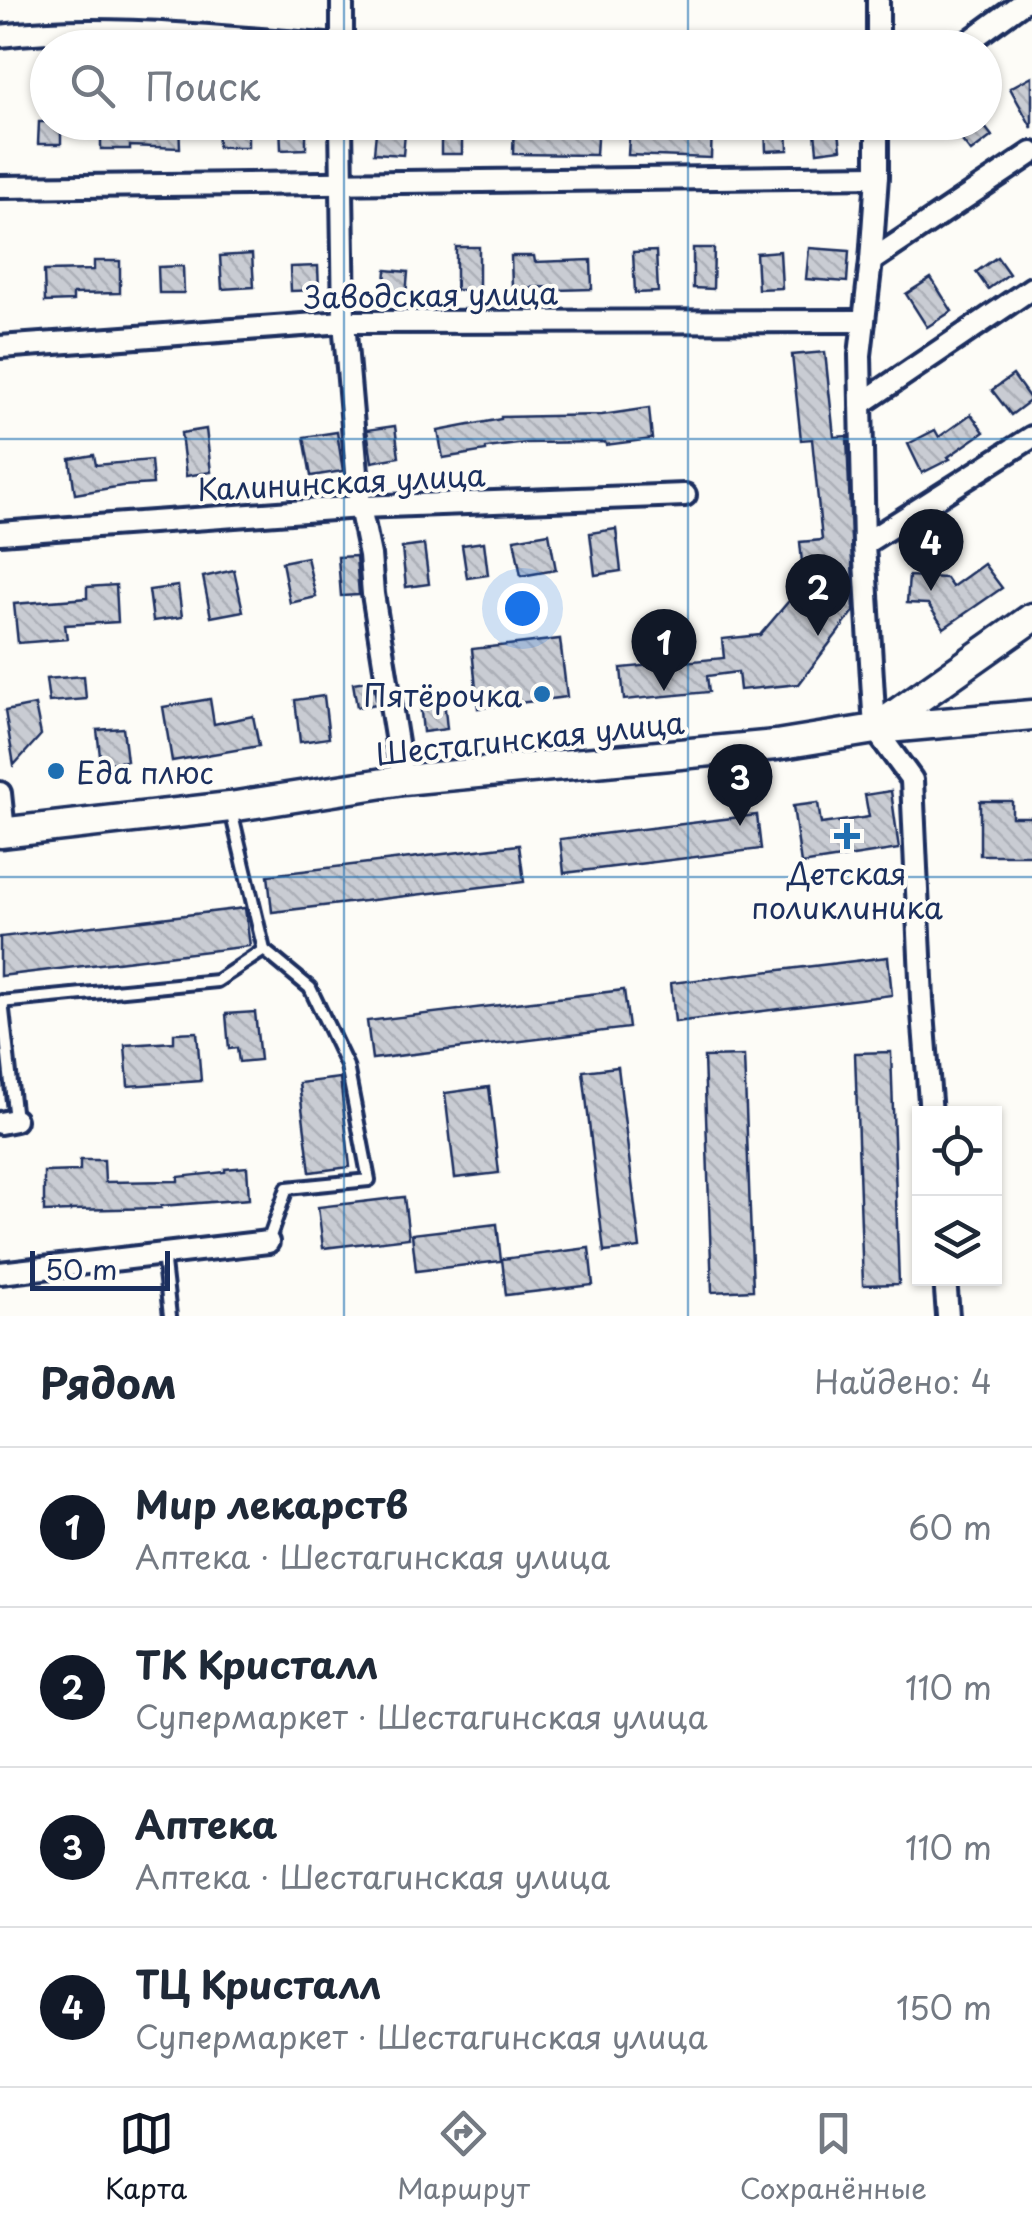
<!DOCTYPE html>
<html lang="ru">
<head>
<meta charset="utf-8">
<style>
  :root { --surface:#fff; --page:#f6f6f7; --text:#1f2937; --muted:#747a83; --line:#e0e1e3; --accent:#111827 }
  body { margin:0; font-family:"Playpen Sans",sans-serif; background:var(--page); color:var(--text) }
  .controls { position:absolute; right:30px; bottom:30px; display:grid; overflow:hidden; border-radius:0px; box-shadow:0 2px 8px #0004 }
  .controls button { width:90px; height:90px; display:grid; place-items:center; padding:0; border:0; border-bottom:2px solid var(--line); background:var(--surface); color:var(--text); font:50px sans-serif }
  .scale { position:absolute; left:30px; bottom:25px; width:140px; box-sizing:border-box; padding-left:10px; border:5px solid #1b2f5e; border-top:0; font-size:28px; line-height:35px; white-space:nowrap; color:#1b2f5e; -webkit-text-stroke:8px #fdfcf7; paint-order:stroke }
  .you { position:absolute; left:522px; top:608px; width:35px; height:35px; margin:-25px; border:8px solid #fff; border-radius:50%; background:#1a73e8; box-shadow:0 0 0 15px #1a73e833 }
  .badge { display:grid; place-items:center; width:65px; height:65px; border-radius:50%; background:var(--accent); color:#fff; font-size:32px; font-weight:700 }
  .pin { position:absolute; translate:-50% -82px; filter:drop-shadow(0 2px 5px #0008) }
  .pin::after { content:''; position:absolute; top:52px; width:35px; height:30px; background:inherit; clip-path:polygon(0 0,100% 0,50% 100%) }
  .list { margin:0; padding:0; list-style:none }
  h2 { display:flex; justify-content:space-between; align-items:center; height:130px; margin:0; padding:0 40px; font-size:42px }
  h2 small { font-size:32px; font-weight:400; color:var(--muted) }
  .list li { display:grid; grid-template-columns:65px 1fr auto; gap:30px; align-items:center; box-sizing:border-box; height:160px; padding:0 40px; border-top:2px solid var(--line) }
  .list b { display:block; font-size:38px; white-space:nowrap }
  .list p { margin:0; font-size:32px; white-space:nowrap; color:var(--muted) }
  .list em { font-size:32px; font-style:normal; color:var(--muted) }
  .icon { flex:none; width:55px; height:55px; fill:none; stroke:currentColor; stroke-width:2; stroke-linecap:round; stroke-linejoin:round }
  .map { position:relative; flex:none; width:1032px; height:1316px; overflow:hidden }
  .search { position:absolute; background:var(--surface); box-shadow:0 2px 8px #0004; left:30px; right:30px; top:30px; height:110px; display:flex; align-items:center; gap:25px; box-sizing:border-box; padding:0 35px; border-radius:55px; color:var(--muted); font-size:38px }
  .sheet { height:770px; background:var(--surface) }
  nav { display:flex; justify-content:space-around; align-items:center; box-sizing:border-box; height:140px; border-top:2px solid var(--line); background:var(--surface); font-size:28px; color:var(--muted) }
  nav a { display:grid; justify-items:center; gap:5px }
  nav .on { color:var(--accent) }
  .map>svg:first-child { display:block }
</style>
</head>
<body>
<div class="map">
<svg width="1032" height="1316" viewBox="0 0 1032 1316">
  <defs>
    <pattern id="building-back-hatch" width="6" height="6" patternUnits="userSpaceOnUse" patternTransform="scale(2.5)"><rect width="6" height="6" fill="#c9ccd3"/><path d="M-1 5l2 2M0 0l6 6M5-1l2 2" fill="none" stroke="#acb0b8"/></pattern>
  </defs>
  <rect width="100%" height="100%" fill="#fdfcf7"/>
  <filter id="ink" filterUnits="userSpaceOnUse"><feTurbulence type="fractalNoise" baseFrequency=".01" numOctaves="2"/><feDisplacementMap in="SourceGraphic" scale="20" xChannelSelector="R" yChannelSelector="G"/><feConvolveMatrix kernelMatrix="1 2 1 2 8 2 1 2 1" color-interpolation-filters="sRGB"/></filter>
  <g filter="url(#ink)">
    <!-- building -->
    <g fill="url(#building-back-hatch)" stroke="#1b2f5e" stroke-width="2.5">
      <polygon points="1032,76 1032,128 1010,88"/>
      <polygon points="39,122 61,122 61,144 38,144"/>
      <polygon points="101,122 179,122 180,148 130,146 130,149 101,149"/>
      <polygon points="217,122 248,122 248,147 218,147"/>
      <polygon points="280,122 306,122 306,149 281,150"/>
      <polygon points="377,122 406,122 403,155 374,153"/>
      <rect x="441" y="122" width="21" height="32"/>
      <polygon points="514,122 598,122 596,155 513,154"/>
      <polygon points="630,122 712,122 711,158 628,155"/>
      <polygon points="814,122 838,122 841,149 817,152"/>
      <polygon points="965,122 981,122 992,136 971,152 954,131"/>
      <polygon points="787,125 788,150 766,151 765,126"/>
      <rect x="456" y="247" width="23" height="43"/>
      <polygon points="693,248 714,248 713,289 693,288"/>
      <polygon points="809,248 849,251 847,282 806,279"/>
      <polygon points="656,251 658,292 635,293 633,252"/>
      <polygon points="780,251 782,288 758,289 756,253"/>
      <polygon points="252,254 254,287 222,289 220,256"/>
      <polygon points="511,256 534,256 535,262 591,260 592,289 557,290 557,287 512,288"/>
      <polygon points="997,257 1009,274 988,289 976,272"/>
      <polygon points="94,261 120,261 120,293 73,294 73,301 45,302 44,271 94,270"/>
      <polygon points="183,266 184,293 159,293 158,267"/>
      <polygon points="318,266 319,290 291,291 290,267"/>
      <polygon points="386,270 408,272 406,296 384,295"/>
      <polygon points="931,278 952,311 927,327 906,294"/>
      <polygon points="825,352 834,437 847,436 854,611 799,684 740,690 738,672 707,676 709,692 624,700 621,668 724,658 722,639 760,635 804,583 800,542 822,540 812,439 801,440 792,355"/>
      <polygon points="1013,375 1031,400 1011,415 992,390"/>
      <polygon points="649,408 652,439 606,445 605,442 526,443 486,448 486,451 443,458 438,431 501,419 501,417 602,415"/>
      <polygon points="971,414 984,432 948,457 950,459 922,473 908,444 935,430 939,437"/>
      <polygon points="395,426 399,457 372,462 367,430"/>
      <polygon points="206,429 211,472 186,476 181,433"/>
      <polygon points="337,432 343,471 311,476 304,437"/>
      <polygon points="94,455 96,465 151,460 153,484 122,486 75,494 70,459"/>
      <polygon points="616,529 621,571 595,575 590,533"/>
      <polygon points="549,533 556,570 521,576 514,539"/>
      <polygon points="484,542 488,575 467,578 462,545"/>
      <polygon points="424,545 429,584 406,587 402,548"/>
      <polygon points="356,556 359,595 341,596 338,557"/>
      <polygon points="307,557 316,597 290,603 282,562"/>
      <polygon points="984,564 1002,588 944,628 928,604 907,603 909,576 946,578 952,587"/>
      <polygon points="234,570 243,611 211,617 203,577"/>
      <polygon points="116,585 118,622 65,625 67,639 18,643 14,604 87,598 87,587"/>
      <polygon points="178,586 182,617 153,621 149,590"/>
      <polygon points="560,639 567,697 478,708 472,649"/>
      <polygon points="84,676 86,699 49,702 46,679"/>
      <polygon points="373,680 377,704 357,707 353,683"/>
      <polygon points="443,689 447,729 423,732 419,692"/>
      <polygon points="324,696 329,738 300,742 295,700"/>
      <polygon points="210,699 214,724 253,716 259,746 172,761 163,707"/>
      <polygon points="35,705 41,735 14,765 5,711"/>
      <polygon points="123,728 127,761 101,764 97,730"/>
      <polygon points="891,791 899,849 801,864 793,806 818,803 821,824 869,817 865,795"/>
      <polygon points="980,801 1012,801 1012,817 1032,817 1032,855 980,855"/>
      <polygon points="757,815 761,849 564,873 560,839"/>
      <polygon points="519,845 524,882 272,912 268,875"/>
      <polygon points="245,908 250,946 0,976 0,937"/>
      <polygon points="888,957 892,995 675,1022 671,983"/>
      <polygon points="624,990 629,1028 372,1059 367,1021"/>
      <polygon points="255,1012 260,1060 239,1062 237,1048 229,1049 226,1014"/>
      <polygon points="197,1032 201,1081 128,1086 125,1045 174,1042 174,1033"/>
      <polygon points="891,1052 899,1284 863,1285 855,1053"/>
      <polygon points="744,1056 753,1290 712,1292 704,1057"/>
      <polygon points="618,1067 640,1248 604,1252 583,1071"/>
      <polygon points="340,1078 350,1167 310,1172 299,1083"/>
      <polygon points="489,1087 499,1173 455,1178 445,1093"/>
      <polygon points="80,1160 104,1160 105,1182 178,1181 178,1177 225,1172 225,1169 247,1167 249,1199 161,1206 161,1208 70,1210 70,1211 44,1212 44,1172 80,1171"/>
      <polygon points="404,1197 409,1238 323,1248 318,1207"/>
      <polygon points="497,1224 501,1261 416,1271 412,1234"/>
      <polygon points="589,1248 593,1285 506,1295 502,1259"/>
    </g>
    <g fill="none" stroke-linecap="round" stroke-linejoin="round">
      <defs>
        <g id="lane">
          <polyline points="231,811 264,950 310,988 347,1066 369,1180 287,1188 268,1242"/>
          <polyline points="2,1001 15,1120"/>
          <polyline points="0,1002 217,981 264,950"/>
          <polyline points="163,1254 170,1316"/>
        </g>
        <g id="street">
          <path d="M0,36C109,23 232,39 342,46"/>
          <polyline points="342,48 342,0"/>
          <polyline points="878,48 878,0"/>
          <polyline points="960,48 1026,0"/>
          <polyline points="341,122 344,322 360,507 370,555 373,594 403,780"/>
          <polyline points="877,122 877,176 871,261 860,355 864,544 875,729 912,780 922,1000 931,1114"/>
          <polyline points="0,187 877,176"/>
          <polyline points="871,261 1032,153"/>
          <polyline points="0,347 344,322 864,321"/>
          <polyline points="861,404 1032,288"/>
          <polyline points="0,533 360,507 685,495"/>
          <polyline points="864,544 1032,437"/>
          <polyline points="0,793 4,832"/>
          <polyline points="0,1123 15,1120"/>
          <polyline points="0,1273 268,1242"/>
          <polyline points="945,1278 948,1316"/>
        </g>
        <g id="secondary">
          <polyline points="876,729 1032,715"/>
          <polyline points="0,833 230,807 403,780 776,745 875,729 1032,618"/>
        </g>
      </defs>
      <!-- lane casing -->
      <use href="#lane" stroke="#1b2f5e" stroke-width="18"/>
      <!-- street casing -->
      <use href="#street" stroke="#1b2f5e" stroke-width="28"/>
      <!-- secondary casing -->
      <use href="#secondary" stroke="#1b2f5e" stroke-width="35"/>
      <!-- lane -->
      <use href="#lane" stroke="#fdfcf7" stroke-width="10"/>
      <!-- street -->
      <use href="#street" stroke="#fdfcf7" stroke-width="20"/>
      <!-- secondary -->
      <use href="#secondary" stroke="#fdfcf7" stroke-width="28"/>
    </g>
  </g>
  <!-- grid -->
  <path fill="none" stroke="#1f6fb2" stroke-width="2.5" stroke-opacity="0.55" d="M344,0V48M688,0V48M344,122V1316M688,122V1316M0,439H1032M0,877H1032"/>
  <!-- markers -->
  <g fill="#1f6fb2" stroke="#fdfcf7" stroke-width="4">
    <circle cx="542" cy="694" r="10"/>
    <circle cx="56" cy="771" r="10"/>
    <path d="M842 821h10v10h10v10h-10v10h-10v-10h-10v-10h10z"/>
  </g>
  <g text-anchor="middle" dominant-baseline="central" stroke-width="8" stroke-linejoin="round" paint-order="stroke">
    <!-- street labels -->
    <g font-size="30" fill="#1b2f5e" stroke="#fdfcf7">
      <text transform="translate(431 294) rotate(-1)">Заводская улица</text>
      <text transform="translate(341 481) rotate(-3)">Калининская улица</text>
      <text transform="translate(530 737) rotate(-6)">Шестагинская улица</text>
    </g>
    <!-- poi labels -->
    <g font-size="30" fill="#1b2f5e" stroke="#fdfcf7" text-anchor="end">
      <text x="522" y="694">Пятёрочка</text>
      <text x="76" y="771" text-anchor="start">Еда плюс</text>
      <text x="847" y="872" text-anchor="middle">Детская<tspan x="847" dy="34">поликлиника</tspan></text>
    </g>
  </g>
</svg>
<div class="controls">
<button><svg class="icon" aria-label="locate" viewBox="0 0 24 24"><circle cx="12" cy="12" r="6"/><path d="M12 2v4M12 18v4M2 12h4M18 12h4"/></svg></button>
<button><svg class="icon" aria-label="layers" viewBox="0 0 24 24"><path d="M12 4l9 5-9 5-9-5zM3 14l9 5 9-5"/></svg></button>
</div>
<div class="scale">50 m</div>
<div class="you"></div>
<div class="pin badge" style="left:664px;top:691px">1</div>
<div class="pin badge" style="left:818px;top:636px">2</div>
<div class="pin badge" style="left:740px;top:826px">3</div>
<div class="pin badge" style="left:931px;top:591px">4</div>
<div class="search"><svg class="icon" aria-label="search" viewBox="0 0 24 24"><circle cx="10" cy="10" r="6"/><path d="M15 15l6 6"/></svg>Поиск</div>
</div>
<section class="sheet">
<h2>Рядом<small>Найдено: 4</small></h2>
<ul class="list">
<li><span class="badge">1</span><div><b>Мир лекарств</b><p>Аптека · Шестагинская улица</p></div><em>60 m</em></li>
<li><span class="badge">2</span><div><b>ТК Кристалл</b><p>Супермаркет · Шестагинская улица</p></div><em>110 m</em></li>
<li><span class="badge">3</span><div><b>Аптека</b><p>Аптека · Шестагинская улица</p></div><em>110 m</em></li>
<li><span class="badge">4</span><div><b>ТЦ Кристалл</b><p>Супермаркет · Шестагинская улица</p></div><em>150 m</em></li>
</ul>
</section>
<nav>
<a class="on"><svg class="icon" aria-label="map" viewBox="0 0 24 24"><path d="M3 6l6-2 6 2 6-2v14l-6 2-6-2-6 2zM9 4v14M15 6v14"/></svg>Карта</a>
<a><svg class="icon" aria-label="directions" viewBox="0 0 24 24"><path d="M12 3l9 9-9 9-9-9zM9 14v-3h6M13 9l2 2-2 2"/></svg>Маршрут</a>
<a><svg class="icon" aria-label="saved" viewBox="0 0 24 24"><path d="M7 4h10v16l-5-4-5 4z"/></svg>Сохранённые</a>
</nav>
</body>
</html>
